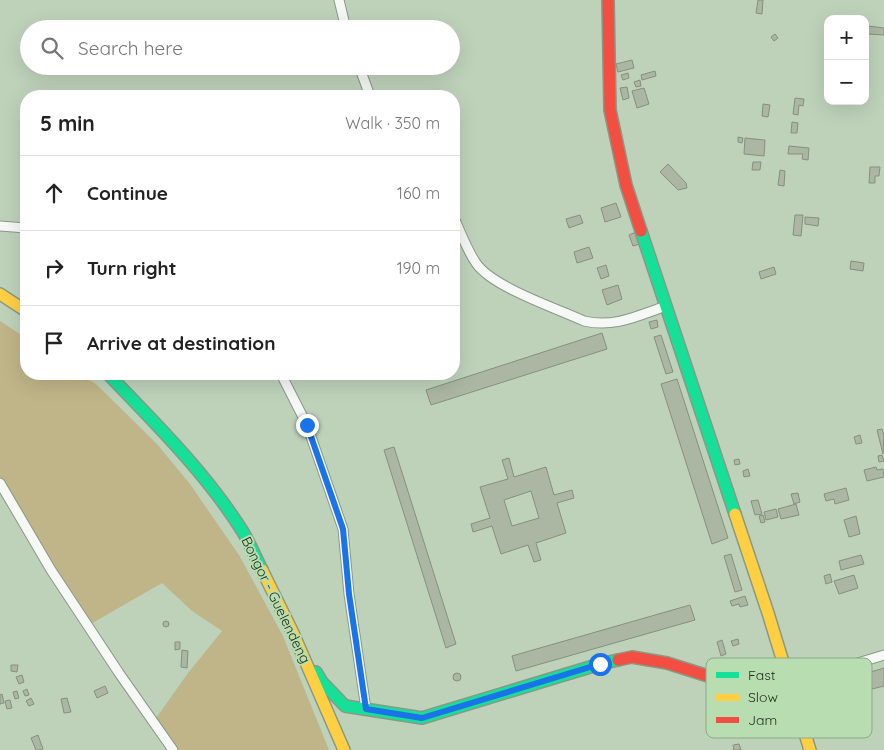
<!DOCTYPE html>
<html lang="en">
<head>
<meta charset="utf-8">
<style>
  :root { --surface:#fff; --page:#f6f6f6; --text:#222; --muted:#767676; --line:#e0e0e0 }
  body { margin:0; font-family:Quicksand,sans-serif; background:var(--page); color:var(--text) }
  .controls { position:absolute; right:15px; top:15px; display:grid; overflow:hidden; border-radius:10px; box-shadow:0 5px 20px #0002 }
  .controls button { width:45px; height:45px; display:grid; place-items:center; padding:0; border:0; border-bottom:1px solid var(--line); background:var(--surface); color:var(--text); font:25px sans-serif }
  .stop { position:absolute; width:15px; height:15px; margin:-11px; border:4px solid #1a73e8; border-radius:50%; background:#fff }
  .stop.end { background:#1a73e8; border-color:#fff; box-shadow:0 1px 5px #0008 }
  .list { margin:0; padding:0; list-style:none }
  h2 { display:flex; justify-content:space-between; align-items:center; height:65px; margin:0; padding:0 20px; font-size:21px }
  h2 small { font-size:16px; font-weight:400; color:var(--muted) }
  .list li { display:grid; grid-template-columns:32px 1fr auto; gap:15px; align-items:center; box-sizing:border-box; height:75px; padding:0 20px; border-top:1px solid var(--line) }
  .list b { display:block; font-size:19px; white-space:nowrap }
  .list em { font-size:16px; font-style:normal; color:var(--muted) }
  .icon { flex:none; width:28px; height:28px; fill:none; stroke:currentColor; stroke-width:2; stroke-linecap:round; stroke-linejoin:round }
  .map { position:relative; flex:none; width:884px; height:750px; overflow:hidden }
  .search { position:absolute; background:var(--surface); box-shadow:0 5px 20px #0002; left:20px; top:20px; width:440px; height:55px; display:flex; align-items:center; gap:12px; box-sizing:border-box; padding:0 18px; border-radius:28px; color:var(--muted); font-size:19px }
  .panel { position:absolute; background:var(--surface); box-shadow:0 5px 20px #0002; left:20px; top:90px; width:440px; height:290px; border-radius:20px }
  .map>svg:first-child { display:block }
</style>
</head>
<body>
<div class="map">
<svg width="884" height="750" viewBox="0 0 884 750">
  <rect width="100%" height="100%" fill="#bed2ba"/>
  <!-- green -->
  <polygon fill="#c0b588" points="0,321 26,338 26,374 80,374 96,384 157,444 190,484 239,555 283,636 329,750 176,750 154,721 188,673 222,631 192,611 162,583 89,625 8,493 0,477"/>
  <!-- building -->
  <g fill="#abb7a2" stroke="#85917c" fill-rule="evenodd">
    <polygon points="758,0 763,0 762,14 756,13"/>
    <polygon points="868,26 884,28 884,35 867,34"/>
    <polygon points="775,34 778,38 774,41 771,37"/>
    <polygon points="632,60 634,68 618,72 616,64"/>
    <polygon points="655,71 656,76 642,80 641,75"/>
    <polygon points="628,73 629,78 623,80 621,75"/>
    <polygon points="640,80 641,86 636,87 634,82"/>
    <polygon points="627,87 629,98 623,100 620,88"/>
    <polygon points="644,88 649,104 637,108 632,91"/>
    <polygon points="795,98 804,99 803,106 799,105 798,115 793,114"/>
    <polygon points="763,104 770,105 768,117 762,116"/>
    <polygon points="792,122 798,123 797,133 791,133"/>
    <polygon points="738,137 743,138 742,143 738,142"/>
    <polygon points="745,138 765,140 764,156 744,154"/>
    <polygon points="789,146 809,148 808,160 802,159 803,154 788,154"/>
    <polygon points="753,162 761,162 760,170 752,170"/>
    <polygon points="668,164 686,183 687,188 678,190 660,172"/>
    <polygon points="870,167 880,167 879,176 875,176 875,183 869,183"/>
    <polygon points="780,170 785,171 784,186 778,185"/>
    <polygon points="616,203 621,217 605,222 601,208"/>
    <polygon points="580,215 583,223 569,228 566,219"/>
    <polygon points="795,215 803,215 801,236 793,235"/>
    <polygon points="805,217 819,218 818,226 805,224"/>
    <polygon points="636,232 640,244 633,246 629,235"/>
    <polygon points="589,247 593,258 577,263 574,252"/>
    <polygon points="851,261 864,263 863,271 850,269"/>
    <polygon points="606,265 609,276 601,279 597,268"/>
    <polygon points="774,267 776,274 761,279 759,272"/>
    <polygon points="618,285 622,299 607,305 602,290"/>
    <polygon points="657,320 658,327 651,329 649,322"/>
    <polygon points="602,333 607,349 431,405 426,390"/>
    <polygon points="661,335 673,372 666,374 654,337"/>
    <polygon points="677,379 728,538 712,544 661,384"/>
    <polygon points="882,429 884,436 883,454 877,430"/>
    <polygon points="860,435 862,443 856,444 854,437"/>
    <polygon points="394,447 456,644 446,648 384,450"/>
    <polygon points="882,455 884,461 879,462 878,456"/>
    <path d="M509,458L514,477L546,467L554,495L572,490L574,498L557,503L566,533L536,543L541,560L534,562L528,545L501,554L492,526L473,532L471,524L490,518L480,487L508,479L502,460ZM531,491L539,518L512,526L504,500Z"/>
    <polygon points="739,459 740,464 735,465 734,460"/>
    <polygon points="876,467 877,470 883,469 884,477 867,481 864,470"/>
    <polygon points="748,469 750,476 744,477 743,471"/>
    <polygon points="846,488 849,500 835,504 834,499 826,501 824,494"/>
    <polygon points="798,493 800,502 794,504 791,494"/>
    <polygon points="758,500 762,514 755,515 751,501"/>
    <polygon points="796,504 799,515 781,519 778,509"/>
    <polygon points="776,509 778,517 766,520 764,512"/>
    <polygon points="763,515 765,522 761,523 759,516"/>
    <polygon points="856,516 860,534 849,537 844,520"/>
    <polygon points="731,554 742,590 735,592 724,556"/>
    <polygon points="861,555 864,564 841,570 839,561"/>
    <polygon points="830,574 832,582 826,584 824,576"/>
    <polygon points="854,575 858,588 839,594 834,581"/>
    <polygon points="745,596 748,605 740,607 739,604 732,606 730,601"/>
    <polygon points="690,605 695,620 516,671 512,656"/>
    <circle cx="166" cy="624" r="3"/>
    <polygon points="738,639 739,644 733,646 731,641"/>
    <polygon points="722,640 726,654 721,656 717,642"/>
    <polygon points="175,642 180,642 180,649 175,650"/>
    <polygon points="182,650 188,651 187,668 181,667"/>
    <polygon points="11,665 18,665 17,672 11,671"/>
    <polygon points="884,668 884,686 872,689 867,673"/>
    <circle cx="457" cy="677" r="4"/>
    <polygon points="22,675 24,682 19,684 16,677"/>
    <polygon points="105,686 108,693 97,698 94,691"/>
    <polygon points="27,689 29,695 25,696 23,691"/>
    <polygon points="17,691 19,698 15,699 13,692"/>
    <polygon points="2,694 4,703 0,704 0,695"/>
    <polygon points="31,698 34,704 29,706 26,701"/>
    <polygon points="67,698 71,712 64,713 61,699"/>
    <polygon points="10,700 12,708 7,709 5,701"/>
    <polygon points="38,735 43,749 40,750 36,750 31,738"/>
    <polygon points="739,744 741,750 734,750 733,745"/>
  </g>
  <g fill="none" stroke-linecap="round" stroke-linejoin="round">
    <defs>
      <g id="street">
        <polyline points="339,0 346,29"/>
        <polyline points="359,66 370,96"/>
        <path d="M454,218C461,233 467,250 476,263C492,287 556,308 584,321C614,328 637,316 666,306"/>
        <polyline points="0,226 26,228"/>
        <polyline points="281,374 307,425 343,529 349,594 366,709"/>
        <polyline points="0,483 51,570 119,673 173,750"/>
        <polyline points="790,685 797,685 825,673 884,655"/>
      </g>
      <g id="fast">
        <polyline points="641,231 735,514"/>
        <path d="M108,374C156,424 206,473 243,532C250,544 256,558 262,570"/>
        <polyline points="316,672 322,682 345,706 422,718 600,664 618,660"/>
      </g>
      <g id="slow">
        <polyline points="0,294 26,311"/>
        <polyline points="735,514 768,613 810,750"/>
        <polyline points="262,570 293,633 344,750"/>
      </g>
      <g id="jam">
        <polyline points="608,0 610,110 626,185 641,231"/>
        <polyline points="618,660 632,657 667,663 746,688 799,711"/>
      </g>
    </defs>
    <!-- street casing -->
    <use href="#street" stroke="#899986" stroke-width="11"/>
    <!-- fast casing -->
    <use href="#fast" stroke="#899986" stroke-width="14"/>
    <!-- slow casing -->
    <use href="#slow" stroke="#899986" stroke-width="14"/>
    <!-- jam casing -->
    <use href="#jam" stroke="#899986" stroke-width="14"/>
    <!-- street -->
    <use href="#street" stroke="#f5f8f5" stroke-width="9"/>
    <!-- fast -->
    <use href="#fast" stroke="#16e098" stroke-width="11"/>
    <!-- slow -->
    <use href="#slow" stroke="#ffcf43" stroke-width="11"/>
    <!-- jam -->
    <use href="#jam" stroke="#f24e42" stroke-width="11"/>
  </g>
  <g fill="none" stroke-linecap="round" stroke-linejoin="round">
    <!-- route -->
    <polyline stroke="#1a73e8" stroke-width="6" points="307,425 343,529 349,594 366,709 422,718 600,664"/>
  </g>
  <g text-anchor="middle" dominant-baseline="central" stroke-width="4" stroke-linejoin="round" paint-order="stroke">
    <!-- street labels -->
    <g font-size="14" fill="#233220" stroke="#b7ddb0">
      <text transform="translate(276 600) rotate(64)">Bongor - Guelendeng</text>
    </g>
  </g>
  <!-- legend -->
  <rect x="706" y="658" width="166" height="80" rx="8" fill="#b7ddb0" stroke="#8baa85" stroke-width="1"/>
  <rect x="716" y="672" width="23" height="6" fill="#16e098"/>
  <rect x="716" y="694" width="23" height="7" fill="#ffcf43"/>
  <rect x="716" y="717" width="23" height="6" fill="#f24e42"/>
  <g font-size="14" fill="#233220">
    <text x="748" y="680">Fast</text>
    <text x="748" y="702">Slow</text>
    <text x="748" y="725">Jam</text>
  </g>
</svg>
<div class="controls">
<button>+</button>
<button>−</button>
</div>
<div class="stop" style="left:600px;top:664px"></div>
<div class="stop end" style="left:307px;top:425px"></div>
<div class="search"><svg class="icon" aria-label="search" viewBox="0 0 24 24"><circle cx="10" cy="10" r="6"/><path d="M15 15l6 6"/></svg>Search here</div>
<section class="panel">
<h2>5 min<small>Walk · 350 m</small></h2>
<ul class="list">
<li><svg class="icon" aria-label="ahead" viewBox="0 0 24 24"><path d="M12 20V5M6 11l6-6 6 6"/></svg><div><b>Continue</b></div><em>160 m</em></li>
<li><svg class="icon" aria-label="right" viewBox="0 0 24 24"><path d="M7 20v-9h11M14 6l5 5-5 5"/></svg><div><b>Turn right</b></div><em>190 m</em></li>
<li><svg class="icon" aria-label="arrive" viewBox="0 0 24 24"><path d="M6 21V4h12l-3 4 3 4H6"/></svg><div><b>Arrive at destination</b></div></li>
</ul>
</section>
</div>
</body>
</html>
